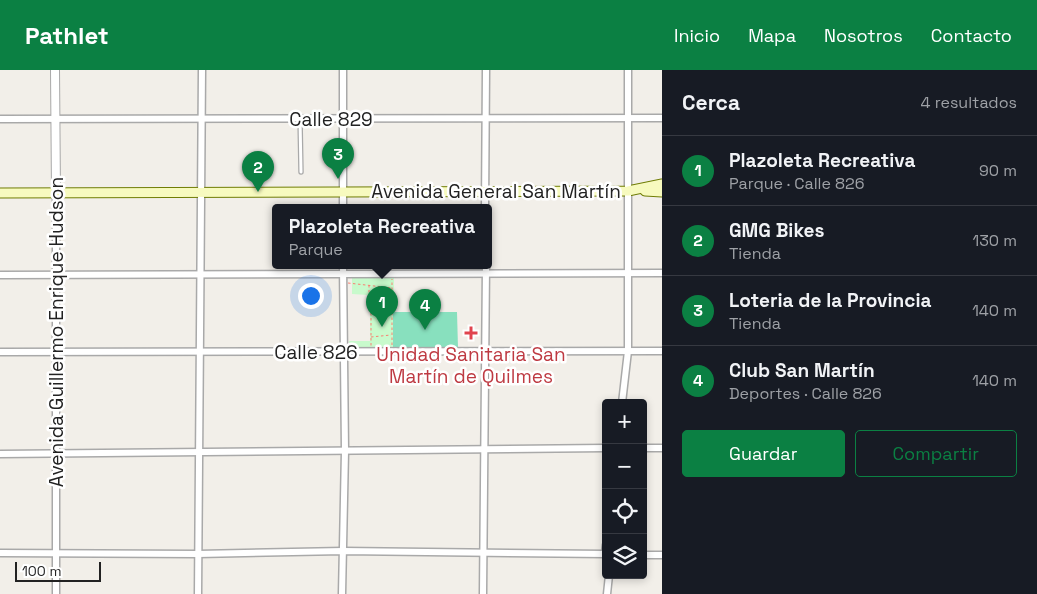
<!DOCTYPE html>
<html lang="es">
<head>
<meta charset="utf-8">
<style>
  :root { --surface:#171b24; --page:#20242c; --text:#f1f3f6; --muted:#9ea1a6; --line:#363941; --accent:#0b8043 }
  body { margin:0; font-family:"Space Grotesk",sans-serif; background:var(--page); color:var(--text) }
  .controls { position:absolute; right:15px; bottom:15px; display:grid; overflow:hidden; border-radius:5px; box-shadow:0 2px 8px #0003 }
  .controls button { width:45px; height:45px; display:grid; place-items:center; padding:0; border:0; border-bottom:1px solid var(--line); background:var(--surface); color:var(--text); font:25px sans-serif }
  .scale { position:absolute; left:15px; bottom:12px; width:86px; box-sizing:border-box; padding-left:5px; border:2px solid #222; border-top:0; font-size:14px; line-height:18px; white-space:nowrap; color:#222; -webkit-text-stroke:4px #fff; paint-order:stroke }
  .you { position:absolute; left:310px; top:225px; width:18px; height:18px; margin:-12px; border:4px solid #fff; border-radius:50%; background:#1a73e8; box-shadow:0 0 0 8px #1a73e833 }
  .badge { display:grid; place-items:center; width:32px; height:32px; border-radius:50%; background:var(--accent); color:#fff; font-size:16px; font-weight:700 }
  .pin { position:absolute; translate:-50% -41px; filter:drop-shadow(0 1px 2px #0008) }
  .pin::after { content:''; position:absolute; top:26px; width:18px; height:15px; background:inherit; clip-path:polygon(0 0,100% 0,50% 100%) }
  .popup { position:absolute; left:272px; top:134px; width:220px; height:65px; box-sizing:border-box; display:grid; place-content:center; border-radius:5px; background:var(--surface); filter:drop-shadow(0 1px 4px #0005); font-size:16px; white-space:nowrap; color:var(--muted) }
  .popup b { font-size:19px; color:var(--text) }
  .popup::after { content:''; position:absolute; left:50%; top:100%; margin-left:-10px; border:10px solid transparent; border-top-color:var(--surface) }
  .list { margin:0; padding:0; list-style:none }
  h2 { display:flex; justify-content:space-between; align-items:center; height:65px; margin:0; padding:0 20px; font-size:21px }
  h2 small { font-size:16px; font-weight:400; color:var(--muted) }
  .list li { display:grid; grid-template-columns:32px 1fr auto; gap:15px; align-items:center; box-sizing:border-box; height:70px; padding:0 20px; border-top:1px solid var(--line) }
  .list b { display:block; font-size:19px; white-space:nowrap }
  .list p { margin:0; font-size:16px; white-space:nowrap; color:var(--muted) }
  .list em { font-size:16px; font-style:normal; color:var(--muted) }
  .actions { display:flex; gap:10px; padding:15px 20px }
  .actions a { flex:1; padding:11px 0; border:1px solid var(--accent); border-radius:5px; text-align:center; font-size:18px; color:var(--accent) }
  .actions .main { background:var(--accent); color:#fff }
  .icon { flex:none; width:28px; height:28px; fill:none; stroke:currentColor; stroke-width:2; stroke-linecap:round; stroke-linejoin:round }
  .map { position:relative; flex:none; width:662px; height:524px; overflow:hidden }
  header { display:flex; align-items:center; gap:30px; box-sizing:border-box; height:70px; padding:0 25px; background:var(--accent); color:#fff }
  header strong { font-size:24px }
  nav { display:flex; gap:28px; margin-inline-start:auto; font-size:18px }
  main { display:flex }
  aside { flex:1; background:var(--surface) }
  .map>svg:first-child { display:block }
</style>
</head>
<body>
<header>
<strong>Pathlet</strong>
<nav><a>Inicio</a><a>Mapa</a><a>Nosotros</a><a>Contacto</a></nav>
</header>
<main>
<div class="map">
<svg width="662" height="524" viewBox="0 0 662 524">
  <rect width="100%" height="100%" fill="#f2efe9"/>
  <!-- park -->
  <polygon fill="#c8facc" points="352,207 394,207 393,278 349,278 349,271 370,271 370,240 368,239 368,225 352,224"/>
  <!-- pitch -->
  <polygon fill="#88e0be" points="393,242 457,242 458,278 393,278"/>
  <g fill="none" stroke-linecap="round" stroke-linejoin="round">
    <defs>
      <polyline id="service" points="300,49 301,102"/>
      <g id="minor">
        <polyline points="343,0 343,138"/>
        <polyline points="0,49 662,48"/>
        <polyline points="56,122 56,524"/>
        <polyline points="485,138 486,0"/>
        <polyline points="0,205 662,203"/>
        <polyline points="0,282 662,281"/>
        <polyline points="622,333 628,281 628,0"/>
        <polyline points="643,378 662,378"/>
        <polyline points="0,384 606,378"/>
        <polyline points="0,483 198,484 343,481 606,484"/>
        <polyline points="605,484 606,475"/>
        <polyline points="643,485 662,485"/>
        <polyline points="198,524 202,0"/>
        <polyline points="342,524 345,381 343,196"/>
        <polyline points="483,524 486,196"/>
        <polyline points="607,524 609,505"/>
      </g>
      <polyline id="tertiary" points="55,0 56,122"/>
      <g id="secondary">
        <polyline points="645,121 662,122"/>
        <polyline points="0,123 628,121 662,114"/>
      </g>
    </defs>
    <!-- service casing -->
    <use href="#service" stroke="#a9a9a9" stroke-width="5.5"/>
    <!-- minor casing -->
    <use href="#minor" stroke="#a9a9a9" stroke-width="9"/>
    <!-- tertiary casing -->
    <use href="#tertiary" stroke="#a9a9a9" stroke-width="10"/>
    <!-- secondary casing -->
    <use href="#secondary" stroke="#707d05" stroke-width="11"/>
    <!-- path -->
    <g stroke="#fa8072" stroke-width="1" stroke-dasharray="2.5 2.5" stroke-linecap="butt">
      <polyline points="348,213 392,218"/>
      <polyline points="369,215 369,231 371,231 371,276"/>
      <polyline points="371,239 391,242"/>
      <polyline points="371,267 391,265"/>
      <polyline points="392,275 392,209"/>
    </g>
    <!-- service -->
    <use href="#service" stroke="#fff" stroke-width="3"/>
    <!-- minor -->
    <use href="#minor" stroke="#fff" stroke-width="6"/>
    <!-- tertiary -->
    <use href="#tertiary" stroke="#fff" stroke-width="8"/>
    <!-- secondary -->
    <use href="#secondary" stroke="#f7fabf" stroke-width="9"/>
  </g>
  <!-- markers -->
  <path fill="#e0444e" stroke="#fff" stroke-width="2" d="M468.5 255.5h5v5h5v5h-5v5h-5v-5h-5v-5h5z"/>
  <g text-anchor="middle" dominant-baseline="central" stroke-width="5" stroke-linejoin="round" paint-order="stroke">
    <!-- street labels -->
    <g font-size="19" fill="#222" stroke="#fff">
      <text x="331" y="49">Calle 829</text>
      <text x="496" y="121">Avenida General San Martín</text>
      <text transform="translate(56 262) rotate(-90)">Avenida Guillermo Enrique Hudson</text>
      <text x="316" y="282">Calle 826</text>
    </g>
    <!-- health labels -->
    <g font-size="19" fill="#be3a42" stroke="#fff">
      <text x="471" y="284">Unidad Sanitaria San<tspan x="471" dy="22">Martín de Quilmes</tspan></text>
    </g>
  </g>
</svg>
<div class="controls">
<button>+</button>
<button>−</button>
<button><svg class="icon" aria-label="locate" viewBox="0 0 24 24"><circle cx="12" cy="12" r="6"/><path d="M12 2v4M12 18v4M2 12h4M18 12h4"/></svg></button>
<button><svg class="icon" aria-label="layers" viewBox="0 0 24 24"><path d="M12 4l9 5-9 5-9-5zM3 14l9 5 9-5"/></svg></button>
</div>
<div class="scale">100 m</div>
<div class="you"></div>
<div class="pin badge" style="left:382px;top:257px">1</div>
<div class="popup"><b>Plazoleta Recreativa</b>Parque</div>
<div class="pin badge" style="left:258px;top:122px">2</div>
<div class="pin badge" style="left:338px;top:109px">3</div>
<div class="pin badge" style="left:425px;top:260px">4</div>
</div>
<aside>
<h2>Cerca<small>4 resultados</small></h2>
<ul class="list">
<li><span class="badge">1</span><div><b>Plazoleta Recreativa</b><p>Parque · Calle 826</p></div><em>90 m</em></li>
<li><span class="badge">2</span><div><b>GMG Bikes</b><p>Tienda</p></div><em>130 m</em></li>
<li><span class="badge">3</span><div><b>Loteria de la Provincia</b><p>Tienda</p></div><em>140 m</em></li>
<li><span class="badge">4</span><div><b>Club San Martín</b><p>Deportes · Calle 826</p></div><em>140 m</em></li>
</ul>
<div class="actions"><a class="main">Guardar</a><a>Compartir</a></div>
</aside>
</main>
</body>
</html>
